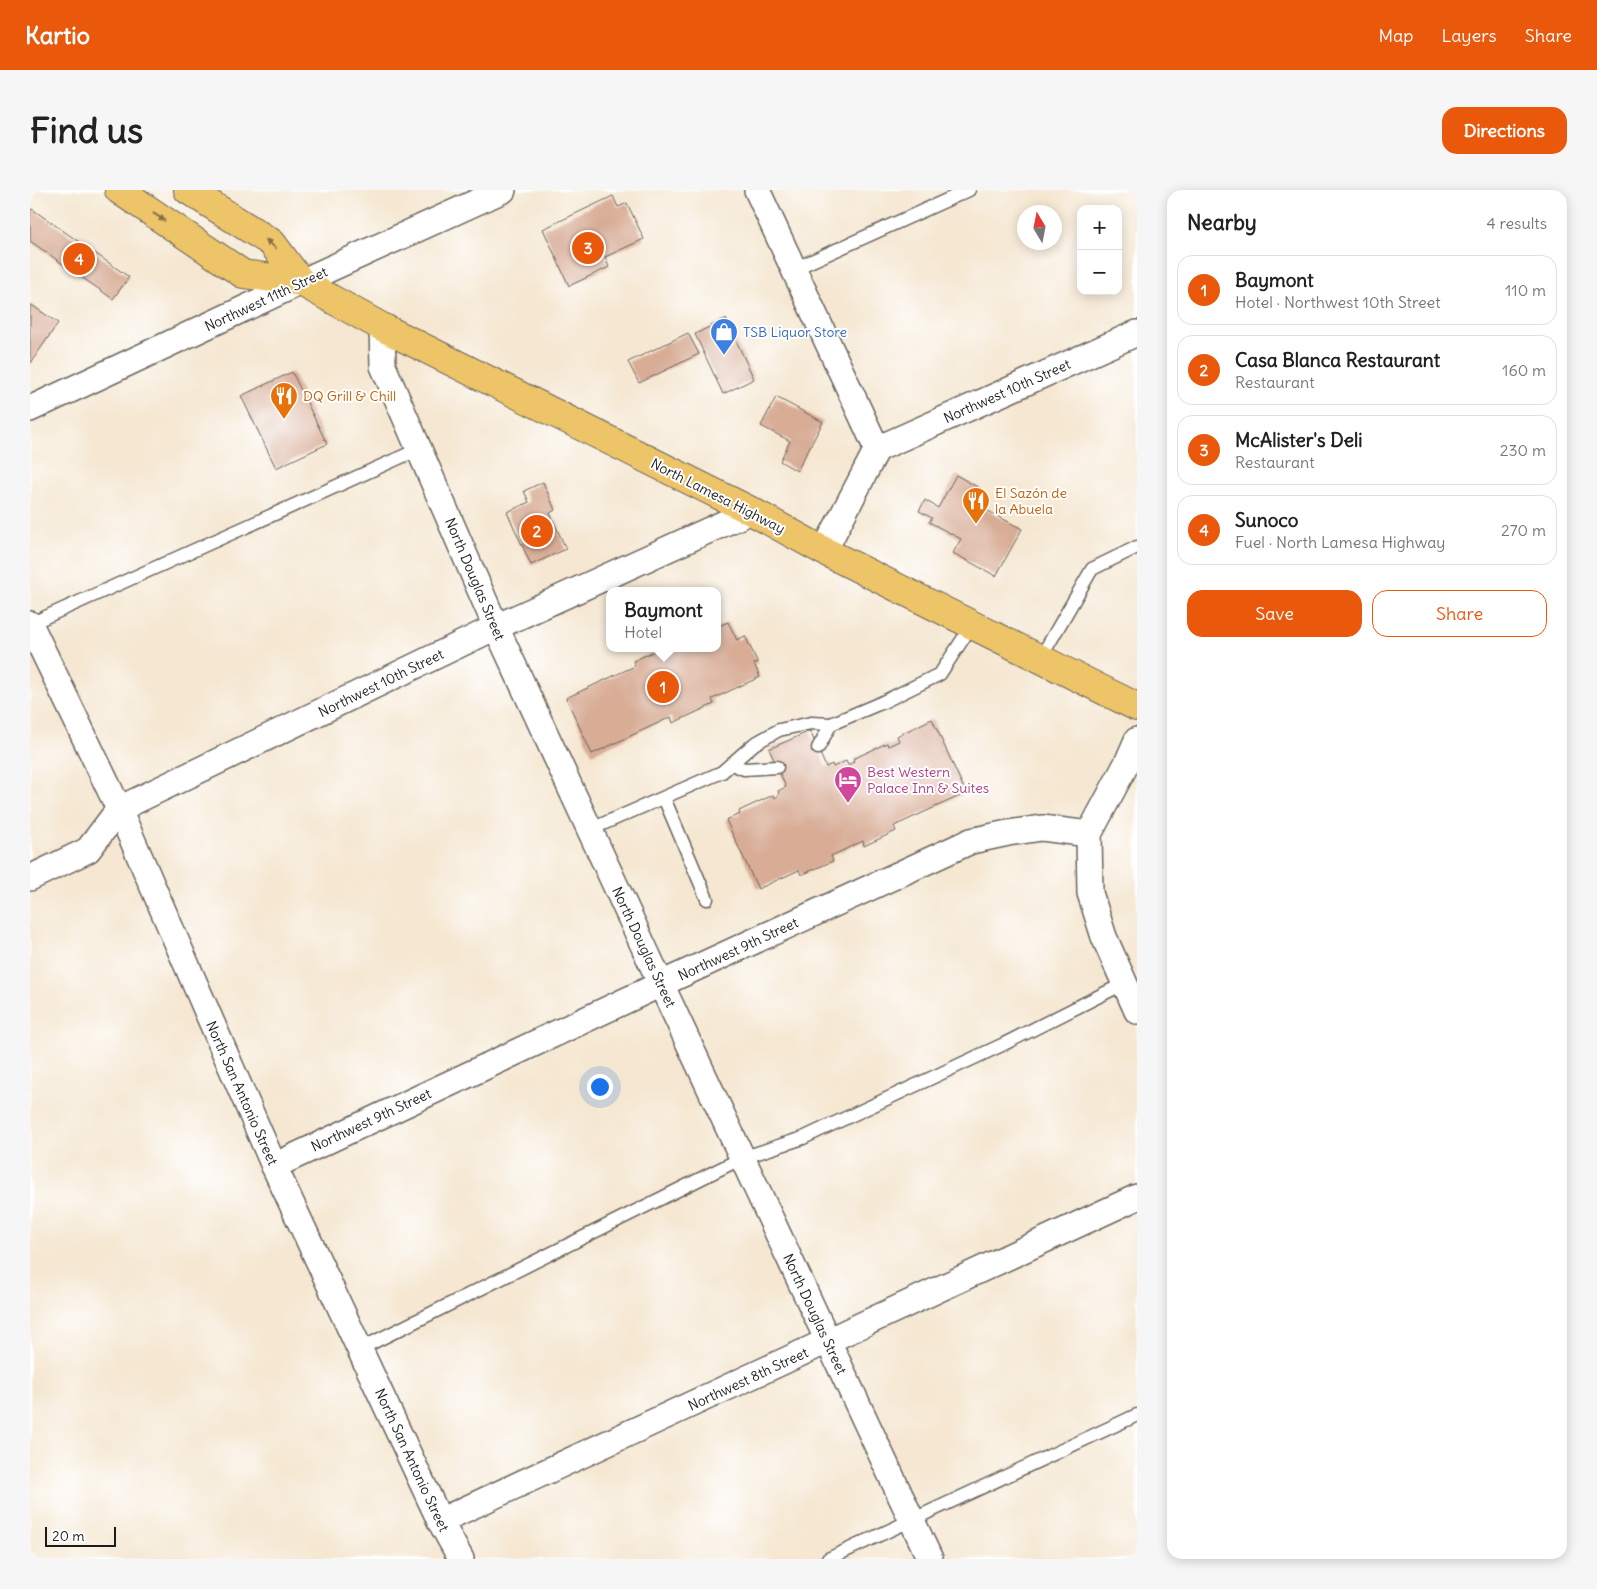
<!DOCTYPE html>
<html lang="en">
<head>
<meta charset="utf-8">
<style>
  :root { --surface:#fff; --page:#f6f6f6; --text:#222; --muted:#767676; --line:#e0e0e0; --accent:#ea580c }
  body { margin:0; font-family:Delius,sans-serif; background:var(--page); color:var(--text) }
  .controls { position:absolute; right:15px; top:15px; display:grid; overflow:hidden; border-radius:10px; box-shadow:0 2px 12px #0003 }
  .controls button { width:45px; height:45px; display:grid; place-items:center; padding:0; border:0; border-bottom:1px solid var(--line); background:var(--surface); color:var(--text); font:25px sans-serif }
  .compass { position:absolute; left:987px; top:15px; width:45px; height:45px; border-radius:50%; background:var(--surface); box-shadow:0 2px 12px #0003; rotate:350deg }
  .scale { position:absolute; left:15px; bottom:12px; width:71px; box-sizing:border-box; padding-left:5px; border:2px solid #1c1c1c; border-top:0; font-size:14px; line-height:18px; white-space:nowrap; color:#1c1c1c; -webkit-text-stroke:4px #fff; paint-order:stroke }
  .you { position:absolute; left:569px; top:896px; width:18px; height:18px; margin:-12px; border:4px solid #fff; border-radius:50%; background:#1a73e8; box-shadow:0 0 0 8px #1a73e833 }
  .badge { display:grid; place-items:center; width:32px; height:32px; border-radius:50%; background:var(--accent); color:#fff; font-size:16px; font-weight:700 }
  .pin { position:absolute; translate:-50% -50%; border:2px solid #fff; box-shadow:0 1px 5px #0006 }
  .popup { position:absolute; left:576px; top:397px; width:115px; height:65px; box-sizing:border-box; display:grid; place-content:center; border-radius:10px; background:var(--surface); filter:drop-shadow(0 1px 4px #0005); font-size:16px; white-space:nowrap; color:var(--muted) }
  .popup b { font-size:19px; color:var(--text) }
  .popup::after { content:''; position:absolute; left:50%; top:100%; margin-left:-10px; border:10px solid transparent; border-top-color:var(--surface) }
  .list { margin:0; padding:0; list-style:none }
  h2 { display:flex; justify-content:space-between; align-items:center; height:65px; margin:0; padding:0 20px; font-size:21px }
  h2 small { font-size:16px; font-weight:400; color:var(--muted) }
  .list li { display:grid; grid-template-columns:32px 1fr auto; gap:15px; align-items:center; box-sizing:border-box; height:70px; margin:0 10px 10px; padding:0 10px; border:1px solid var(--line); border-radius:15px }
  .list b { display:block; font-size:19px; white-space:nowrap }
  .list p { margin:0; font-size:16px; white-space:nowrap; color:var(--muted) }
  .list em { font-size:16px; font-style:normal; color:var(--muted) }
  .actions { display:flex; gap:10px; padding:15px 20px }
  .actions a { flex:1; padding:11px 0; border:1px solid var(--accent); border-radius:15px; text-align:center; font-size:18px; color:var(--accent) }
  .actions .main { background:var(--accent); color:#fff }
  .map { position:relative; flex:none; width:1107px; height:1369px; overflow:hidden; border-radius:15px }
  header { display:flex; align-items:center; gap:30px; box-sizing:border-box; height:70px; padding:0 25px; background:var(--accent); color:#fff }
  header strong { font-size:24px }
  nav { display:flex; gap:28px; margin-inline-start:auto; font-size:18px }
  .intro { display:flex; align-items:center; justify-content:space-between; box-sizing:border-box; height:120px; padding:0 30px }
  h1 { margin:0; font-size:35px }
  .button { padding:12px 22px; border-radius:15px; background:var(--accent); color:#fff; font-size:18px; font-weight:700 }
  main { display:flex; gap:30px; padding:0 30px }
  aside { flex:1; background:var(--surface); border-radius:15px; box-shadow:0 2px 12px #0003 }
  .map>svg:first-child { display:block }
</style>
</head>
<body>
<header>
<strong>Kartio</strong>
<nav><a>Map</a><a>Layers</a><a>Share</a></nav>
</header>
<div class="intro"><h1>Find us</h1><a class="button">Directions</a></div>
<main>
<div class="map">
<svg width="1107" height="1369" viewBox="0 0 1107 1369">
  <rect width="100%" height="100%" fill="#fff"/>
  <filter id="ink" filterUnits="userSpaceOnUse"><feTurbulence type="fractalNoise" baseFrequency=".02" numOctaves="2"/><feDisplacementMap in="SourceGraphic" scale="10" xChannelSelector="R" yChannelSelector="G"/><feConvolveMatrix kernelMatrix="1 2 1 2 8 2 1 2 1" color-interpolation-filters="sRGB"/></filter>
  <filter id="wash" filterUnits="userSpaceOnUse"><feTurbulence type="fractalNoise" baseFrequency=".0096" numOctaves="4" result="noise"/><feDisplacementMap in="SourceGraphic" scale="20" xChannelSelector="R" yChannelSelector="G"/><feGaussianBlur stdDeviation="1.12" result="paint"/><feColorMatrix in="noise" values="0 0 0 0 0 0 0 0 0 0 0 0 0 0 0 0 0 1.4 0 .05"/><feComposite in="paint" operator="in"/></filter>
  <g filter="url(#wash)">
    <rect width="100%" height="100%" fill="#f5e7d1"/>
    <g id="blocks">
      <!-- building -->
      <g fill="#d8ac95">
        <polygon points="583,6 588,17 597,13 614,49 575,67 579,77 539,96 513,39"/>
        <polygon points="2,19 99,87 83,109 0,51 0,22"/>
        <polygon points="0,114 28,133 0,174"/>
        <polygon points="696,129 724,189 693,204 665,144"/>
        <polygon points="658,143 669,164 609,193 598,172"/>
        <polygon points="262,182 297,254 246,278 211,206"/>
        <polygon points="746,207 793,232 767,281 750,271 760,251 731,236"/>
        <polygon points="926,285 951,299 943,313 992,339 966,386 923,363 931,349 899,332 902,328 889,321 895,310 908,318"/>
        <polygon points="513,292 525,320 520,323 536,359 501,375 477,322 499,312 494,301"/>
        <polygon points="698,432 707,450 715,446 728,473 724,474 730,487 682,509 684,514 643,533 641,527 562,564 536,508 605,476 603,471 631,458 687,458 687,437"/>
        <polygon points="902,529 936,603 864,636 866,641 834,656 833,651 801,666 803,671 771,685 769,680 728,699 696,630 710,624 709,621 743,605 745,608 749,605 748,601 756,597 739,559 780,541 796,577 802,574 803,577 816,571 818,575 824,572 823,569 857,553 858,556 869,551 867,546"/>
      </g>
    </g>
  </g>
  <g filter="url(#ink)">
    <use href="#blocks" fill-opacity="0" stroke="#68635b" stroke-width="1"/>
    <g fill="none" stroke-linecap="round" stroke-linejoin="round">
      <defs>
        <g id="lane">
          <polyline points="764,79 939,0"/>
          <polyline points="0,434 389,259"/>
          <polyline points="1010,469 1062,379 1107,357"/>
          <polyline points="788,558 801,534"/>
          <polyline points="702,574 714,579 747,577"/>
          <polyline points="634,608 677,709"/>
          <polyline points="559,640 692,582 724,554 749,540 781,533 801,534 853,512 910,484 942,435"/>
          <polyline points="330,1159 712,968 773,948 974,854 1095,793"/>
          <polyline points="798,1369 1107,1225"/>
        </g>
        <g id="street">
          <polyline points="727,0 847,259 794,361"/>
          <polyline points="352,137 353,176 466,437 631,794 900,1369"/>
          <polyline points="0,219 271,92 473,0"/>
          <polyline points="847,259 1107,143"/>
          <polyline points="0,434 89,619 244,976 410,1331 431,1369"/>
          <polyline points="1059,644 1060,703 1074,747 1107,821"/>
          <polyline points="0,688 58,660 89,619 466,437 721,321"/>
          <polyline points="244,976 631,794 941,651 978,643 1012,638 1059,644 1097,573 1107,550"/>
          <polyline points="410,1331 1107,1007"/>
        </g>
        <g id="primary">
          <polyline points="89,0 213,84 271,92 352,137 721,321 794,361 1107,517"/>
          <polyline points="158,0 242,53 271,92"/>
        </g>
      </defs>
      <!-- lane casing -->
      <use href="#lane" stroke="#68635b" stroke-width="15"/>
      <!-- street casing -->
      <use href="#street" stroke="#68635b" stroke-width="28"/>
      <!-- primary casing -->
      <use href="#primary" stroke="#68635b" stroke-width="30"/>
      <!-- lane -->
      <use href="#lane" stroke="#fff" stroke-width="12"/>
      <!-- street -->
      <use href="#street" stroke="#fff" stroke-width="25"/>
      <!-- primary -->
      <use href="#primary" stroke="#eec469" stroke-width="28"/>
    </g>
    <!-- one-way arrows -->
    <defs><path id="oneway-solid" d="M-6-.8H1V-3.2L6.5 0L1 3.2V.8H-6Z" transform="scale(1.25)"/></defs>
    <g fill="#857042">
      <use href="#oneway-solid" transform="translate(129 27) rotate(34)"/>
      <use href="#oneway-solid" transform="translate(241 54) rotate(-138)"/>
    </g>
  </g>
  <!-- icons -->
  <defs>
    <symbol id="shop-pin" viewBox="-11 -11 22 30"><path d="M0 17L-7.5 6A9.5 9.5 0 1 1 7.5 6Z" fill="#3f7fe0" stroke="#fff"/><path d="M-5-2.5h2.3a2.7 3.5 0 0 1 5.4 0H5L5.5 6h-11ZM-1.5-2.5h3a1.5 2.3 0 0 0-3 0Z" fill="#fff"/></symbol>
    <symbol id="restaurant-pin" viewBox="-11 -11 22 30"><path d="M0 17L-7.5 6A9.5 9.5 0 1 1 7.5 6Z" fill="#e8710a" stroke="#fff"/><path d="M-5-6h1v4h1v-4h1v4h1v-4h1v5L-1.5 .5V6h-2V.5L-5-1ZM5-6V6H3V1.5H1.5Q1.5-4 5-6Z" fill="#fff"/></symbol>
    <symbol id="hotel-pin" viewBox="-11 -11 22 30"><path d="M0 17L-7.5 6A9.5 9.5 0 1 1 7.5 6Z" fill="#d1479c" stroke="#fff"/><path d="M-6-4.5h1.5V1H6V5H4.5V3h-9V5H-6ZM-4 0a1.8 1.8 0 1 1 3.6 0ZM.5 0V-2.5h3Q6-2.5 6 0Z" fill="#fff"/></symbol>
  </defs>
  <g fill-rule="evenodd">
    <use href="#shop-pin" x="678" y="126" width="32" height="43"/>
    <use href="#restaurant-pin" x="238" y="190" width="32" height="43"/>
    <use href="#restaurant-pin" x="930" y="295" width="32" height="43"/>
    <use href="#hotel-pin" x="802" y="574" width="32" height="43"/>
  </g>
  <g text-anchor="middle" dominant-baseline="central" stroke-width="4" stroke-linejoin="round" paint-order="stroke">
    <!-- street labels -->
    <g font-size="14" fill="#1c1c1c" stroke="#fff">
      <text transform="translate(236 109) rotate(-25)">Northwest 11th Street</text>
      <text transform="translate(977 201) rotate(-24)">Northwest 10th Street</text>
      <text transform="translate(688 306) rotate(27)">North Lamesa Highway</text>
      <text transform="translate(445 389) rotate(67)">North Douglas Street</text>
      <text transform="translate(351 493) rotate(-26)">Northwest 10th Street</text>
      <text transform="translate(614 757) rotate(65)">North Douglas Street</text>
      <text transform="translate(708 759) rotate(-25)">Northwest 9th Street</text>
      <text transform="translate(212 903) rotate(66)">North San Antonio Street</text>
      <text transform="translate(341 930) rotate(-25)">Northwest 9th Street</text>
      <text transform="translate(785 1124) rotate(65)">North Douglas Street</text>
      <text transform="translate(718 1189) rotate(-25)">Northwest 8th Street</text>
      <text transform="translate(382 1270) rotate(65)">North San Antonio Street</text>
    </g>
    <!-- shop labels -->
    <g font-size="14" fill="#366cbe" stroke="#fff" text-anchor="start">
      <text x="713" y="142">TSB Liquor Store</text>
    </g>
    <!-- food labels -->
    <g font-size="14" fill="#c56008" stroke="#fff" text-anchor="start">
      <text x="273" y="206">DQ Grill &amp; Chill</text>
      <text x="965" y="303">El Sazón de<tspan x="965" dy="16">la Abuela</tspan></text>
    </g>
    <!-- hotel labels -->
    <g font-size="14" fill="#b23c85" stroke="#fff" text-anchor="start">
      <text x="837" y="582">Best Western<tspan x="837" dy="16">Palace Inn &amp; Suites</tspan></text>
    </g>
  </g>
</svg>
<div class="controls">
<button>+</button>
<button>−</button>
</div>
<svg class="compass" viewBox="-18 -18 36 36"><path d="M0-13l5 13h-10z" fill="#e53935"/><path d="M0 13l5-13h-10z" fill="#767676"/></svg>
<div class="scale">20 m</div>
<div class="you"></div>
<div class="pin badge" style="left:633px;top:497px">1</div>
<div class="popup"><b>Baymont</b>Hotel</div>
<div class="pin badge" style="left:507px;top:341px">2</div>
<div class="pin badge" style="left:558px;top:58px">3</div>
<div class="pin badge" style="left:49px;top:69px">4</div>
</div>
<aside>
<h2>Nearby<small>4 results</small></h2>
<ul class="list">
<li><span class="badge">1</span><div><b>Baymont</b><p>Hotel · Northwest 10th Street</p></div><em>110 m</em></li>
<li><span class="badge">2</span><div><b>Casa Blanca Restaurant</b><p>Restaurant</p></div><em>160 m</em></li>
<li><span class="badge">3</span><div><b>McAlister's Deli</b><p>Restaurant</p></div><em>230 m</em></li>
<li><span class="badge">4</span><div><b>Sunoco</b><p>Fuel · North Lamesa Highway</p></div><em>270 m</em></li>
</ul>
<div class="actions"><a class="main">Save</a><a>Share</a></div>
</aside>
</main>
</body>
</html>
